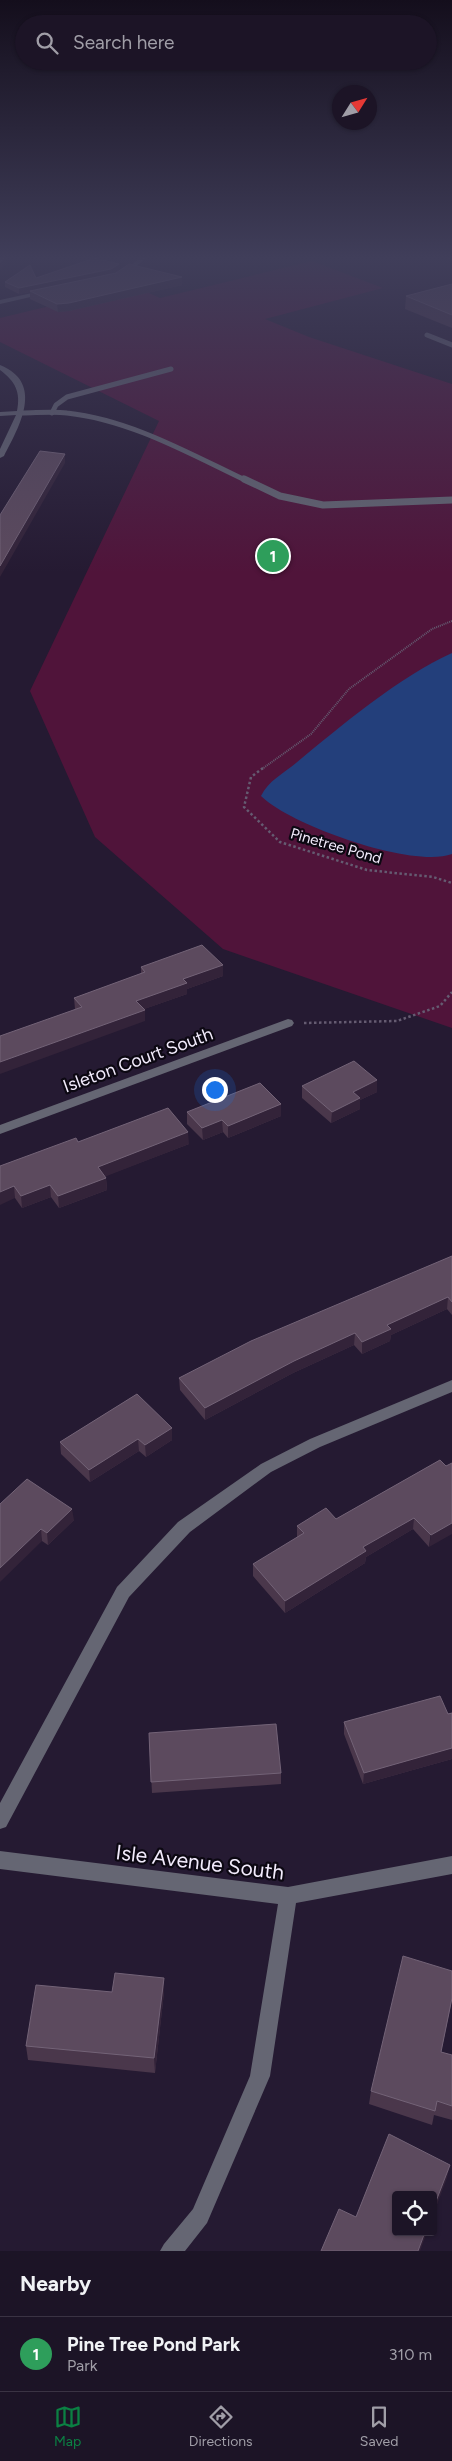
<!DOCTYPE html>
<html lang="en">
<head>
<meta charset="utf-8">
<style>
  :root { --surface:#1c1426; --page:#251d2e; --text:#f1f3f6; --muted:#a09ea7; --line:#3a3343; --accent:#0b8043 }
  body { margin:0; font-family:Figtree,sans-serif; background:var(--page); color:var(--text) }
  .controls { position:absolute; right:15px; bottom:15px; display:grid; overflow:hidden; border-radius:5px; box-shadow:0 1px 4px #0004 }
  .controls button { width:45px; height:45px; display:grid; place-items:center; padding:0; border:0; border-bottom:1px solid var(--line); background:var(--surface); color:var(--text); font:25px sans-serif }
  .compass { position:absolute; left:332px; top:85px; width:45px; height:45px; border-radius:50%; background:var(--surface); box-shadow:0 1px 4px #0004; rotate:53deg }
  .you { position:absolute; left:214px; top:1089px; width:18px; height:18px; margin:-12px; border:4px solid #fff; border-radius:50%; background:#1a73e8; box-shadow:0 0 0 8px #1a73e833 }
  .badge { display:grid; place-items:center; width:32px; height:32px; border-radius:50%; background:var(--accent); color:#fff; font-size:16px; font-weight:700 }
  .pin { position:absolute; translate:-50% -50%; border:2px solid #fff; box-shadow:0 1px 5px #0006 }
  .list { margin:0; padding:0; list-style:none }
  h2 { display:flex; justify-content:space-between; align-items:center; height:65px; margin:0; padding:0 20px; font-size:21px }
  h2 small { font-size:16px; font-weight:400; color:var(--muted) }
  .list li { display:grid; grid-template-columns:32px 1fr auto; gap:15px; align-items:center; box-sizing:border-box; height:75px; padding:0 20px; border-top:1px solid var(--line) }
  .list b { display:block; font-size:19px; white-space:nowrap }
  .list p { margin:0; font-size:16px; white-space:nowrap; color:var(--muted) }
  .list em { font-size:16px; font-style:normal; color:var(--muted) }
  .icon { flex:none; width:28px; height:28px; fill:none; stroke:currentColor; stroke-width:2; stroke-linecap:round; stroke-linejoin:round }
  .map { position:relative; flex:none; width:452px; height:2251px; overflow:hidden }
  .search { position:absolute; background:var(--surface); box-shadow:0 1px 4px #0004; left:15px; right:15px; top:15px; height:55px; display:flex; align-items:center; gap:12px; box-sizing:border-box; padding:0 18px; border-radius:28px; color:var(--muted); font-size:19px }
  .sheet { height:140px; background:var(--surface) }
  nav { display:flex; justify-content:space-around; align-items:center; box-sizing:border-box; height:70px; border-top:1px solid var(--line); background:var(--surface); font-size:14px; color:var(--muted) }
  nav a { display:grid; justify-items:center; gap:2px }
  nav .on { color:var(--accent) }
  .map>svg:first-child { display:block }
</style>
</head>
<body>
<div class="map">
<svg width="452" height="2251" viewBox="0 0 452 2251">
  <rect width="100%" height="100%" fill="#251a32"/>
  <!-- green -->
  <polygon fill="#50143a" points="312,261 383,288 265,319 309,337 452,384 452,1028 223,949 95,837 30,691 159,421 0,342 0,318 133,286 160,298"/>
  <!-- water -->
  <path fill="#233f7b" d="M452,653V854C413,869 290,825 261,796C268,781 284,773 296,763C342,725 399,677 452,653Z"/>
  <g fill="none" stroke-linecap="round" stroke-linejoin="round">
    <!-- path-far1 -->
    <g stroke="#655b71" stroke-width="2" stroke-dasharray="1 1" stroke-linecap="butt">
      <polyline points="443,257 452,260"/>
      <polyline points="262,769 311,734 349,689 432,629 452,621"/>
    </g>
    <!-- path -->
    <g stroke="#655b71" stroke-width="2.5" stroke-dasharray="2.5 2.5" stroke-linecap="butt">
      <polyline points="263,768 251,777 244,807 280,842 367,870 433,877 452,883"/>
      <polyline points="304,1023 397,1021 440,1006 452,992"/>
    </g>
    <!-- lane-far1 -->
    <g stroke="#656673" stroke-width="5">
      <polyline points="427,335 452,345"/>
      <path d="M21,413C36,413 52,411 67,413C131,420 190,454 247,481"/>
      <polyline points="52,413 56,405 67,397 171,369"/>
    </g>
    <!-- lane -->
    <polyline stroke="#656673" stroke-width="7" points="244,479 280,496 323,505 452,500"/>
    <!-- street -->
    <g fill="#656673" fill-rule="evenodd">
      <polygon points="142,257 148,257 123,276 119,276 119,274"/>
      <polygon points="46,290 48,293 0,304 0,300"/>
      <path d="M0,365C45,383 19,427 4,456L0,458V449L16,415L0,416V412L17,411C21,392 15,381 0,370Z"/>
      <polygon points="288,1019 292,1020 294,1023 292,1026 0,1134 0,1125"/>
      <polygon points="452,1380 452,1392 320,1447 271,1472 190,1532 129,1597 6,1827 0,1829 0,1803 117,1587 178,1522 261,1464 310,1439"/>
      <polygon points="0,1851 288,1887 452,1856 452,1874 296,1903 270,2076 207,2223 185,2251 160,2251 164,2244 193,2209 250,2076 278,1904 0,1869"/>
    </g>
  </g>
  <!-- wall -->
  <g fill="#4a374b">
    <polygon points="120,270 114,273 182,285 69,311 58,312 30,299 30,292 19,294 5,287 5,282"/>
    <polygon points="452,284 452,328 405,309 406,296"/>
    <polygon points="141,967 223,976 187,989 187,994 144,1009 145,1021 75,1009 74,998 141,974"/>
    <polygon points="302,1086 377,1092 360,1100 360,1109 331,1123 302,1098"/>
    <polygon points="281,1104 281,1116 228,1138 223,1132 203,1140 187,1124 187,1112"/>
    <polygon points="78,1142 189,1144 105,1176 106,1178 107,1190 59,1208 51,1197 22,1208 15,1198 0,1166"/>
    <polygon points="452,1256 452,1315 447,1309 391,1335 390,1341 362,1354 354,1345 293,1373 205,1420 180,1390 179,1378"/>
    <polygon points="137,1394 172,1440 146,1457 139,1451 90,1482 61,1454 60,1442"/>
    <polygon points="440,1460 429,1547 413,1529 366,1557 365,1563 285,1613 253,1576 253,1564 297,1538 297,1526 336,1519"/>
    <polygon points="27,1479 74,1520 48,1545 42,1541"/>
    <polygon points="452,1713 452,1759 363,1784 344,1734 344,1722"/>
    <polygon points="149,1733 281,1773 281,1784 152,1793"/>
    <polygon points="452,1971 452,2000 441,2052 452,2055 452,2120 434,2115 432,2125 369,2104 371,2091"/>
    <polygon points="164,1978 164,1992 155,2073 28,2060 26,2046"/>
  </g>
  <!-- shaded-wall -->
  <g fill="#332339">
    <polygon points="5,257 12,257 0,270 0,263"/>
    <polygon points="119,264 120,270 111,275 19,294 19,288"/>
    <polygon points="182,277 182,285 69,311 58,312 57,304"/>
    <polygon points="65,454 65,463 0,577 0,566"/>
    <polygon points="223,965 223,976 187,989 187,994 136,1012 136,1001 183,979"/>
    <polygon points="145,1010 145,1021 0,1074 0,1062"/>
    <polygon points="377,1080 377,1092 360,1100 360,1109 331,1123 332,1112 353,1092"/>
    <polygon points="281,1104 281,1116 228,1138 228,1126"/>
    <polygon points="222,1120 223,1132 203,1140 202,1128"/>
    <polygon points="188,1132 189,1144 99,1179 98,1167"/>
    <polygon points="106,1178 107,1190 59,1208 58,1196"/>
    <polygon points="50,1185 51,1197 22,1208 21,1196"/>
    <polygon points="14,1186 15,1198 0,1205 0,1192"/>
    <polygon points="448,1297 447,1309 391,1335 390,1341 362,1354 362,1342 387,1325"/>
    <polygon points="355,1333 354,1345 293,1373 205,1420 205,1408 294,1361"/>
    <polygon points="172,1428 172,1440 146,1457 145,1445"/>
    <polygon points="138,1439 139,1451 90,1482 89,1470"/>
    <polygon points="72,1509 74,1520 48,1545 47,1533"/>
    <polygon points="414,1518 413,1529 366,1557 365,1563 285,1613 285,1601 363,1547"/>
    <polygon points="452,1523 452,1534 429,1547 431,1535"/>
    <polygon points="41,1529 42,1541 0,1582 0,1568"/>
    <polygon points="452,1748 452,1759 363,1784 364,1773"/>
    <polygon points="164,1978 164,1992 155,2073 154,2058"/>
    <polygon points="450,2165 447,2178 433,2215 433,2209"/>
    <polygon points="425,2232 427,2232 420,2251 418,2251"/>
  </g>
  <!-- building -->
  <g fill="#5c4a5e" stroke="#736377">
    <polygon points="0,257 5,257 0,263"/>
    <polygon points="95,258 119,264 111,269 19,288 5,282 30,265 36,278"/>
    <polygon points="129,264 182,277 69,303 57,304 30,291 116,273"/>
    <polygon points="452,284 452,315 406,296"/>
    <polygon points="40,451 65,454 0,566 0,515"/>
    <polygon points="202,945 223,965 183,979 187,983 136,1001 145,1010 0,1062 0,1036 82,1007 74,998 145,972 141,967"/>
    <polygon points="354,1061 377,1080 353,1092 360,1098 332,1112 302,1086"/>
    <polygon points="260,1083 281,1104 228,1126 222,1120 202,1128 187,1112"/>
    <polygon points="168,1108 188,1132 98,1167 106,1178 58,1196 50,1185 21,1196 14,1186 0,1192 0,1166 76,1138 78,1142"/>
    <polygon points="452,1256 452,1302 448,1297 387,1325 391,1329 362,1342 355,1333 294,1361 205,1408 179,1378 251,1341"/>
    <polygon points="137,1394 172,1428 145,1445 138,1439 89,1470 60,1442"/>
    <polygon points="440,1460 446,1466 452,1463 452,1523 431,1535 414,1518 363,1547 366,1551 285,1601 253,1564 304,1533 297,1526 326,1508 336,1519"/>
    <polygon points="27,1479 72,1509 47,1533 41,1529 0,1568 0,1504"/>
    <polygon points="440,1696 448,1714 452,1713 452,1748 364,1773 344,1722"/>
    <polygon points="276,1724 281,1773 151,1782 149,1733"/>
    <polygon points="403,1956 452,1971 452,1998 441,2052 452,2055 452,2106 437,2101 435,2111 371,2091"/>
    <polygon points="115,1973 164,1978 154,2058 26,2046 36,1985 112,1992"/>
    <polygon points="389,2134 450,2165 433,2209 433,2195 396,2195 396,2232 425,2232 418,2251 321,2251 339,2209 356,2217"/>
  </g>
  <!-- sky -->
  <linearGradient id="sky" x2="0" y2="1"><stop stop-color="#140e1c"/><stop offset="0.45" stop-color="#403e5a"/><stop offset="1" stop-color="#403e5a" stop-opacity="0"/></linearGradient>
  <rect width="452" height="572" fill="url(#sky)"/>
  <g text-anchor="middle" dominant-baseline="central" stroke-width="4.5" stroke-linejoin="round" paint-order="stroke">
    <!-- far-street labels -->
    <g font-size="15" fill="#f2ebfc" stroke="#0c0812">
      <text transform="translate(336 846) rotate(16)">Pinetree Pond</text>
    </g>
    <!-- street labels -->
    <g font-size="18" fill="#f2ebfc" stroke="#0c0812">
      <text transform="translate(138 1060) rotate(-20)">Isleton Court South</text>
    </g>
    <!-- near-street labels -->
    <g font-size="21" fill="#f2ebfc" stroke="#0c0812">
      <text transform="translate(200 1862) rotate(7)">Isle Avenue South</text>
    </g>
  </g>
</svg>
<div class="controls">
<button><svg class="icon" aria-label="locate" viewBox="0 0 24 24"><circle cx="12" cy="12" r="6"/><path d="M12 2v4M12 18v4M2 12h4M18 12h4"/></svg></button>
</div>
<svg class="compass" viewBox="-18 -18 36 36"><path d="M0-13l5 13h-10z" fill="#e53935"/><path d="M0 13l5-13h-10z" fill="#a09ea7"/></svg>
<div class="you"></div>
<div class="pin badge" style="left:273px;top:556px;background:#2e9e5b">1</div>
<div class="search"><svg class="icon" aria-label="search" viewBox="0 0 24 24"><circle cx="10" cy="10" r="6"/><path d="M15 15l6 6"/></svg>Search here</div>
</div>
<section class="sheet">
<h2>Nearby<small></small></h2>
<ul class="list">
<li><span class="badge" style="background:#2e9e5b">1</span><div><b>Pine Tree Pond Park</b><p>Park</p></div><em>310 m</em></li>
</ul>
</section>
<nav>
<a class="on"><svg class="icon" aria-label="map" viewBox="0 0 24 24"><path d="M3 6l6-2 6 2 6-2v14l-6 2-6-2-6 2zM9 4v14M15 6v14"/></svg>Map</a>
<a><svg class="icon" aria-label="directions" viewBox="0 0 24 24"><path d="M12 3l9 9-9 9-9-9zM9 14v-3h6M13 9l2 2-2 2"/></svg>Directions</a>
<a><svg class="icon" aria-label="saved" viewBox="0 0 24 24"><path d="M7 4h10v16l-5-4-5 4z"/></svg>Saved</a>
</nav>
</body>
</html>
